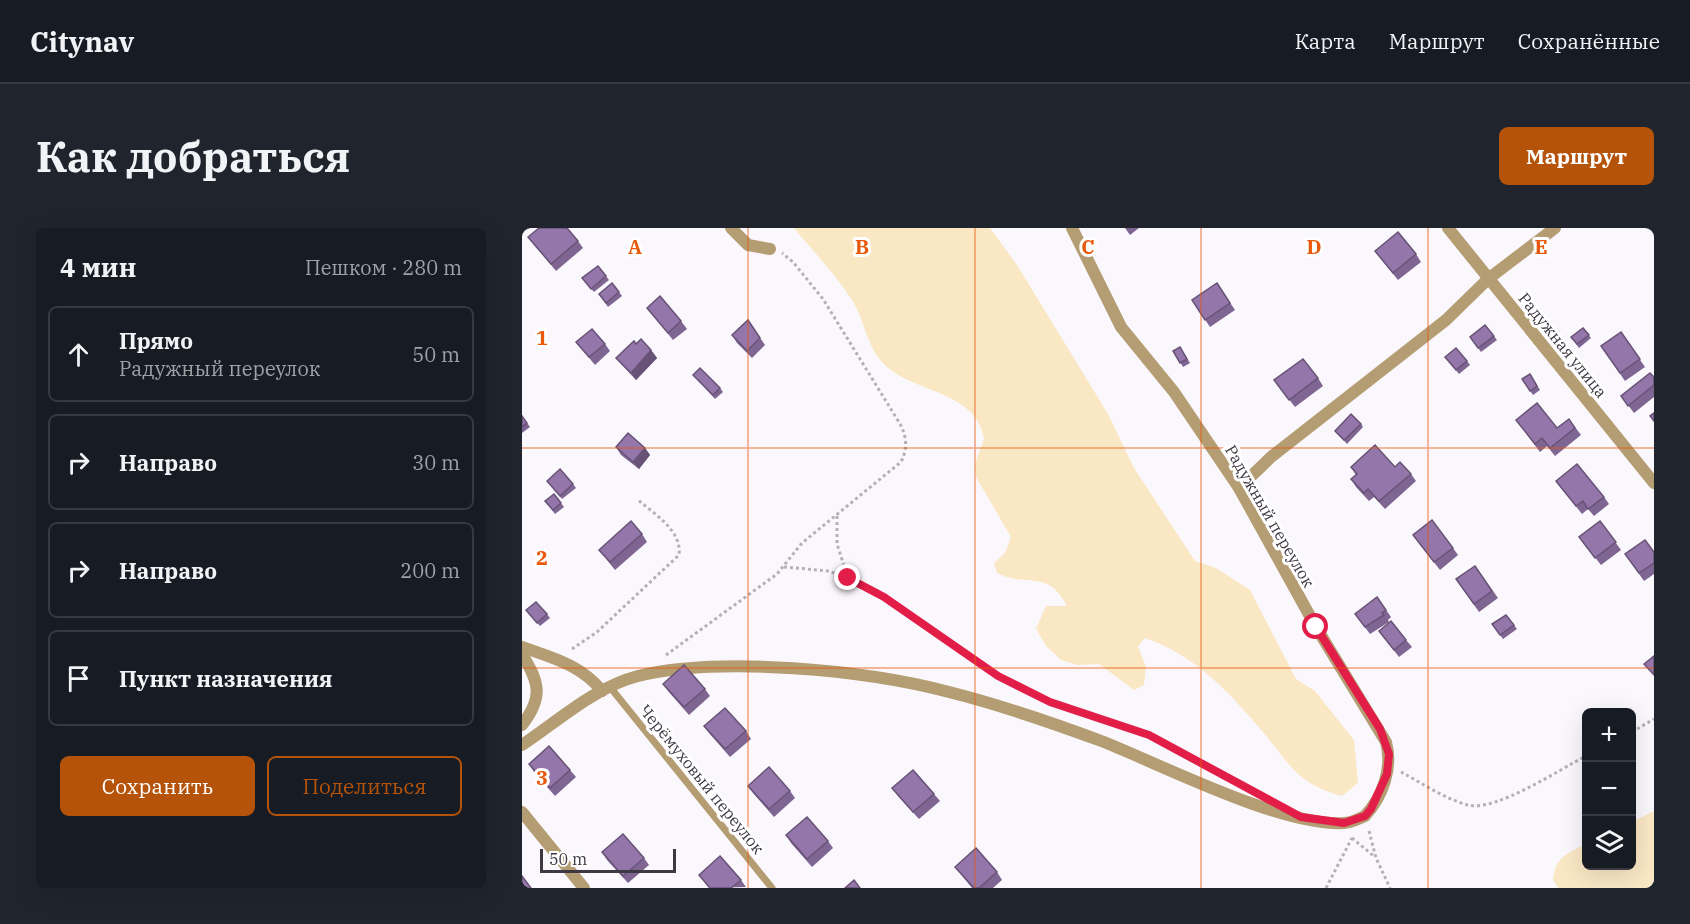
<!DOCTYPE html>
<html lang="ru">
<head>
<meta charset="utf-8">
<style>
  :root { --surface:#171b24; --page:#20242c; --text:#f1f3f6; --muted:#9ea1a6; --line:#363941; --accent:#b45309 }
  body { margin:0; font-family:"IBM Plex Serif",serif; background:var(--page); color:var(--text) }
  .controls { position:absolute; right:18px; bottom:18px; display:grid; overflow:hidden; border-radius:9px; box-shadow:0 6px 24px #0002 }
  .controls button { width:54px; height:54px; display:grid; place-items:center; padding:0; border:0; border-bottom:2px solid var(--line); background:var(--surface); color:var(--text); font:30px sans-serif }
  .scale { position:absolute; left:18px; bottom:15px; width:136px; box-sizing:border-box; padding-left:6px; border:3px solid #3e3842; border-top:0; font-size:16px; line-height:21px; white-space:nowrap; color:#3e3842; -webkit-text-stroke:4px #fff; paint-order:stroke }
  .stop { position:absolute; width:18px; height:18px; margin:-14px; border:4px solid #e11d48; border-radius:50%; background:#fff }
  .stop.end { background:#e11d48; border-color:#fff; box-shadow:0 2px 6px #0008 }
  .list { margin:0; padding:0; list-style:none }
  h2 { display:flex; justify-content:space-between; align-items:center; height:78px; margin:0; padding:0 24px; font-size:26px }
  h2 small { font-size:20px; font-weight:400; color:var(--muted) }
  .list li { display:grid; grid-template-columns:39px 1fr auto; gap:18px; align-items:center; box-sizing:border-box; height:96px; margin:0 12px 12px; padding:0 12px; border:2px solid var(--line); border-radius:9px }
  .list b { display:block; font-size:22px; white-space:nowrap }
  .list p { margin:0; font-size:20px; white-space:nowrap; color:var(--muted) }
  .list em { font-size:20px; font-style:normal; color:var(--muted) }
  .actions { display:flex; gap:12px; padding:18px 24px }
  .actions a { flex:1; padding:14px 0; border:2px solid var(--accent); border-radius:9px; text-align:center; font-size:21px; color:var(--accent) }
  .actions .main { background:var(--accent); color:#fff }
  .icon { flex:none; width:33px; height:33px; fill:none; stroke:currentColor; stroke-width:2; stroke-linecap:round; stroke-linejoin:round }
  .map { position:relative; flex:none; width:1132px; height:660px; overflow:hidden; border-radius:9px }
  header { display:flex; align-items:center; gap:36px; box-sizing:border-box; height:84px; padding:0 30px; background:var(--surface); border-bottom:2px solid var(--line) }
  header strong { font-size:28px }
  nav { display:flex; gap:33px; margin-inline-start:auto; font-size:21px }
  .intro { display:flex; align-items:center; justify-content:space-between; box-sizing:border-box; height:144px; padding:0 36px }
  h1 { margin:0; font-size:42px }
  .button { padding:15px 27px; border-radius:9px; background:var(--accent); color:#fff; font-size:21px; font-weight:700 }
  main { display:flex; gap:36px; padding:0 36px }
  aside { flex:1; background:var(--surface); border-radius:9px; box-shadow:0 6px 24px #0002 }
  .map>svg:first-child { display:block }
</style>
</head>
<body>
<header>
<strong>Citynav</strong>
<nav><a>Карта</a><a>Маршрут</a><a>Сохранённые</a></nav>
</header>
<div class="intro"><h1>Как добраться</h1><a class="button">Маршрут</a></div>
<main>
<aside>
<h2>4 мин<small>Пешком · 280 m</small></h2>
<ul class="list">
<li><svg class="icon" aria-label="ahead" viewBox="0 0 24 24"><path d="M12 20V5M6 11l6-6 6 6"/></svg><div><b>Прямо</b><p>Радужный переулок</p></div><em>50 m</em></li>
<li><svg class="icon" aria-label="right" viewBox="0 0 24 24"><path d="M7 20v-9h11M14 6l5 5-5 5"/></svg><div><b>Направо</b></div><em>30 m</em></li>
<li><svg class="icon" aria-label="right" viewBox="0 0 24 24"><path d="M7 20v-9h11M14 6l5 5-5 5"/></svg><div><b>Направо</b></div><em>200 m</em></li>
<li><svg class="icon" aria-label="arrive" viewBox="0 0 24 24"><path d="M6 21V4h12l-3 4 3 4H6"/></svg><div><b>Пункт назначения</b></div></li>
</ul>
<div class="actions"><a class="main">Сохранить</a><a>Поделиться</a></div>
</aside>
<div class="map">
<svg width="1132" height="660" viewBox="0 0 1132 660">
  <rect width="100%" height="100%" fill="#fbf8fd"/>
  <!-- green -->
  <g fill="#fae7c4">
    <path d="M272,0H468L495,37L586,186L612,240L673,333L694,340L728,362L774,451L793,463L832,512L836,555L820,568C775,556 768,536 740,503C707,464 673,427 623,410L616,418L624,439L622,457L612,462L577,436L555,437L539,432L524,418L514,401L524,378H545C526,340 504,360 475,345L472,335L483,325L489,309L454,249L453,236L462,211C454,161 389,166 360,134C344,116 342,91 330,72C314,47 291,23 272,0Z"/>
    <path d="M1132,583V660H1036L1031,652C1033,629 1045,626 1064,616V638H1110V594Z"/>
  </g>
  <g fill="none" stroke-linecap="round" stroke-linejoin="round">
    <!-- path -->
    <g stroke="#b4b0b7" stroke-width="3" stroke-dasharray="3 3" stroke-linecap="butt">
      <polyline points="315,288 315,316 326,350"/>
      <polyline points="262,339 307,343 330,352 362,369 476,448 528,474 627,507 704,548"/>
      <path d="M50,421L75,404L157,327C160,302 132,286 115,271"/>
      <path d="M144,427L255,346L280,315L379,234C387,218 384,205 375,191L301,71L271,34L260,25"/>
      <polyline points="1110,504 1132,491"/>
      <path d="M879,544C900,555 923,571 946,577C974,584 1038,541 1064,528"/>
      <polyline points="847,603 854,630 868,660"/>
      <polyline points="830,610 853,629"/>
      <polyline points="804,660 830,610"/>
    </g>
    <!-- lane -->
    <polyline stroke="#b49d72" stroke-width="7" points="88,459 250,660"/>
    <!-- street -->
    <g stroke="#b49d72" stroke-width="12">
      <polyline points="209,0 226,17 248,21"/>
      <polyline points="926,0 1132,255"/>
      <polyline points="717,260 749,229 924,92 966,51 1033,0"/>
      <path d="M0,419C31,430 59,437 80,463"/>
      <path d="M0,426C17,454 22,469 0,497"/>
      <path d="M0,517C36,493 73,459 116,448C199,428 344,442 427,464C479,477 531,495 582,514C642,538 761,599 822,595C829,595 836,591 843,588C861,568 871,540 864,514L794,399L717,260L652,164L599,99L550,0"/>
      <polyline points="0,584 62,660"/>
    </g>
  </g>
  <!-- wall -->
  <g fill="#7f6592">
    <polygon points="603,0 617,0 608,7"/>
    <polygon points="6,9 56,13 61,20 34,43"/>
    <polygon points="853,23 894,26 899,34 876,52"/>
    <polygon points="76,38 87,52 72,64 60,50"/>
    <polygon points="90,55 100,68 86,79 77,66"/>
    <polygon points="695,55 713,82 688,99 670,72"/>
    <polygon points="125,80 159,93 165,101 151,112"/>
    <polygon points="226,92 243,117 230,130 215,115 210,107"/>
    <polygon points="963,97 975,112 959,124 948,109"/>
    <polygon points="1061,100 1069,110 1057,120 1049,109"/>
    <polygon points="1099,104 1123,139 1103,153 1079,118"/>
    <polygon points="54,114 83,116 88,123 73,137"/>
    <polygon points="114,116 129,122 135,130 114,152 100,137 94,130"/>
    <polygon points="658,119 668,135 661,139 651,123"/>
    <polygon points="923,129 945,133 948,137 937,146"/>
    <polygon points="1008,146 1018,162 1011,167 1000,151"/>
    <polygon points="171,147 198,160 201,164 193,171"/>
    <polygon points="1132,149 1132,169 1112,185 1099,168"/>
    <polygon points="796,150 801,158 773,179 752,152"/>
    <polygon points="0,188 8,199 0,205"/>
    <polygon points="1047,191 1059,207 1033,228 1025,218 1018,224 994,192 1035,200"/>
    <polygon points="839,196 841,199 825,216 813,203"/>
    <polygon points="94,219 123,220 128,227 117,241 99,227"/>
    <polygon points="829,239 873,239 889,246 894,253 863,281 852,269 847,273 834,259 829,251 834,247"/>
    <polygon points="25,253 51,256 54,260 40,271"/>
    <polygon points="1034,253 1082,269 1087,276 1072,288 1066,281 1060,286"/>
    <polygon points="32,266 42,279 33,286 23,273"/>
    <polygon points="1078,293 1099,322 1079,337 1057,309"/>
    <polygon points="120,306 125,314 93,342 77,322"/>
    <polygon points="891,307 931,320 936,327 918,342"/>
    <polygon points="1132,324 1132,346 1122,353 1103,326"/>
    <polygon points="953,338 976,370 957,384 934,351"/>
    <polygon points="855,369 869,389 866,392 867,394 848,406 833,386"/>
    <polygon points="4,382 25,386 28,390 18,398"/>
    <polygon points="984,387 995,401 981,411 970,396"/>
    <polygon points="857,403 884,412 890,419 877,429"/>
    <polygon points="141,456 183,461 188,468 167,487 146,463"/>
    <polygon points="182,498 224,503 229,511 208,529 187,505"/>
    <polygon points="7,536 48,542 54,549 33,568 12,544"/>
    <polygon points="226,558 268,563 273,570 252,589 231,565"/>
    <polygon points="370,560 412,566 418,573 397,591 376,568"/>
    <polygon points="264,607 306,613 311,620 290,639 269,615"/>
    <polygon points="80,624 122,630 127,637 106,655 85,632"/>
    <polygon points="433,639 475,644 480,652 471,660 450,660"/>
    <polygon points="177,647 219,652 224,659 187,660"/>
  </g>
  <!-- shaded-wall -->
  <g fill="#685377">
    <polygon points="129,122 135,130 114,152 109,145"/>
    <polygon points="123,220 128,227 117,241 111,234"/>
  </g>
  <!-- building -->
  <g fill="#9476aa" stroke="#685377" stroke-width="1.5">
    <polygon points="17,0 45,0 56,13 29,36 6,9"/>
    <polygon points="876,4 894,26 871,45 853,23"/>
    <polygon points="76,38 84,48 69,61 60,50"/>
    <polygon points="90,55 97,64 84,75 77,66"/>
    <polygon points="695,55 708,75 683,92 670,72"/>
    <polygon points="138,68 159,93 146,105 125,80"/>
    <polygon points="226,92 238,110 225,123 210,107"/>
    <polygon points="963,97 972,108 956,120 948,109"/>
    <polygon points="1061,100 1067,107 1055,116 1049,109"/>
    <polygon points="70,101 83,116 67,129 54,114"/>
    <polygon points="1099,104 1118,131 1098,145 1079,118"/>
    <polygon points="119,111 129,122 109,145 94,130 112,113 114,116"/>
    <polygon points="658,119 665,131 658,135 651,123"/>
    <polygon points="934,120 945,133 934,142 923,129"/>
    <polygon points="781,131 796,150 767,172 752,152"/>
    <polygon points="178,140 198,160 191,167 171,147"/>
    <polygon points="1128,145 1132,149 1132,157 1106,178 1099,168"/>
    <polygon points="1008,146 1015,158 1008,163 1000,151"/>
    <polygon points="1015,175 1035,200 1047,191 1053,200 1028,220 1020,210 1013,216 994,192"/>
    <polygon points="1132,185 1132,193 1128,188"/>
    <polygon points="829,186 839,196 822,212 813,203"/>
    <polygon points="0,188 5,195 0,199"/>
    <polygon points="106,205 123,220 111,234 94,219"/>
    <polygon points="853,217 873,239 878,234 889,246 857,273 846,261 842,265 829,251 835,246 829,239"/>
    <polygon points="1055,236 1082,269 1066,281 1061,273 1054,278 1034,253"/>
    <polygon points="38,241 51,256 38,268 25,253"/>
    <polygon points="32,266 39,275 31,282 23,273"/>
    <polygon points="910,292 931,320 912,334 891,307"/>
    <polygon points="109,293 120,306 88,334 77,322"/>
    <polygon points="1078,293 1094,314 1073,330 1057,309"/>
    <polygon points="1123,312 1132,324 1132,335 1117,345 1103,326"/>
    <polygon points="953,338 970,363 952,376 934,351"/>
    <polygon points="855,369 864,382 860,385 862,387 843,399 833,386"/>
    <polygon points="14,374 25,386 15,395 4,382"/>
    <polygon points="984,387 992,397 978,407 970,396"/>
    <polygon points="869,393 884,412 872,422 857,403"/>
    <polygon points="1132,428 1132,447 1122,436"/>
    <polygon points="162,437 183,461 162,479 141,456"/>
    <polygon points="203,480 224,503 203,521 182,498"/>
    <polygon points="27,518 48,542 28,560 7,536"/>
    <polygon points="247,539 268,563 247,581 226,558"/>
    <polygon points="391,542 412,566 391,584 370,560"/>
    <polygon points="285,589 306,613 285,631 264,607"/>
    <polygon points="101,606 122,630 101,648 80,624"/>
    <polygon points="454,620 475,644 457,660 452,660 433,639"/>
    <polygon points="198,628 219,652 209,660 188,660 177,647"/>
    <polygon points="0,648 9,660 0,660"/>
    <polygon points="332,652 338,660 323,660"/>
  </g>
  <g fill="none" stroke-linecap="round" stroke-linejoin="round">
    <!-- route -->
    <polyline stroke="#e11d48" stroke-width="8" points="326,350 362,369 476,448 528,474 627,507 779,589 822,595 843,588 849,581 865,546 867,526 858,501 794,399"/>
  </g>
  <!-- grid -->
  <path fill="none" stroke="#e8590c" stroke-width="1.5" stroke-opacity="0.55" d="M226,0V660M453,0V660M679,0V660M906,0V660M0,220H1132M0,440H1132"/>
  <g text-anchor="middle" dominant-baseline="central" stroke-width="6" stroke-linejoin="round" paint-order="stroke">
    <!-- street labels -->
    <g font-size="16" fill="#3e3842" stroke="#fff">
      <text transform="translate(1041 117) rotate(51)">Радужная улица</text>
      <text transform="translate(748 288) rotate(60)">Радужный переулок</text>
      <text transform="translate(180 551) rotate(51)">Черёмуховый переулок</text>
    </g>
  </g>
  <g font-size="20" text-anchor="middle" font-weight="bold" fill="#e8590c" stroke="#fff" stroke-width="6" stroke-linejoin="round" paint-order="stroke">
    <text x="113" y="26">A</text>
    <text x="340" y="26">B</text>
    <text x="566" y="26">C</text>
    <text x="792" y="26">D</text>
    <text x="1019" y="26">E</text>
    <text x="20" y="117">1</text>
    <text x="20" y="337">2</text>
    <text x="20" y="557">3</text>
  </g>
</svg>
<div class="controls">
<button>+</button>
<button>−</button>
<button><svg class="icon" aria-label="layers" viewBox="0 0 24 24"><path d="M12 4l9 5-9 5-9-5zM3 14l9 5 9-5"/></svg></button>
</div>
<div class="scale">50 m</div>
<div class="stop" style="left:794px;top:399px"></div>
<div class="stop end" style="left:326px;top:350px"></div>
</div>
</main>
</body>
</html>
